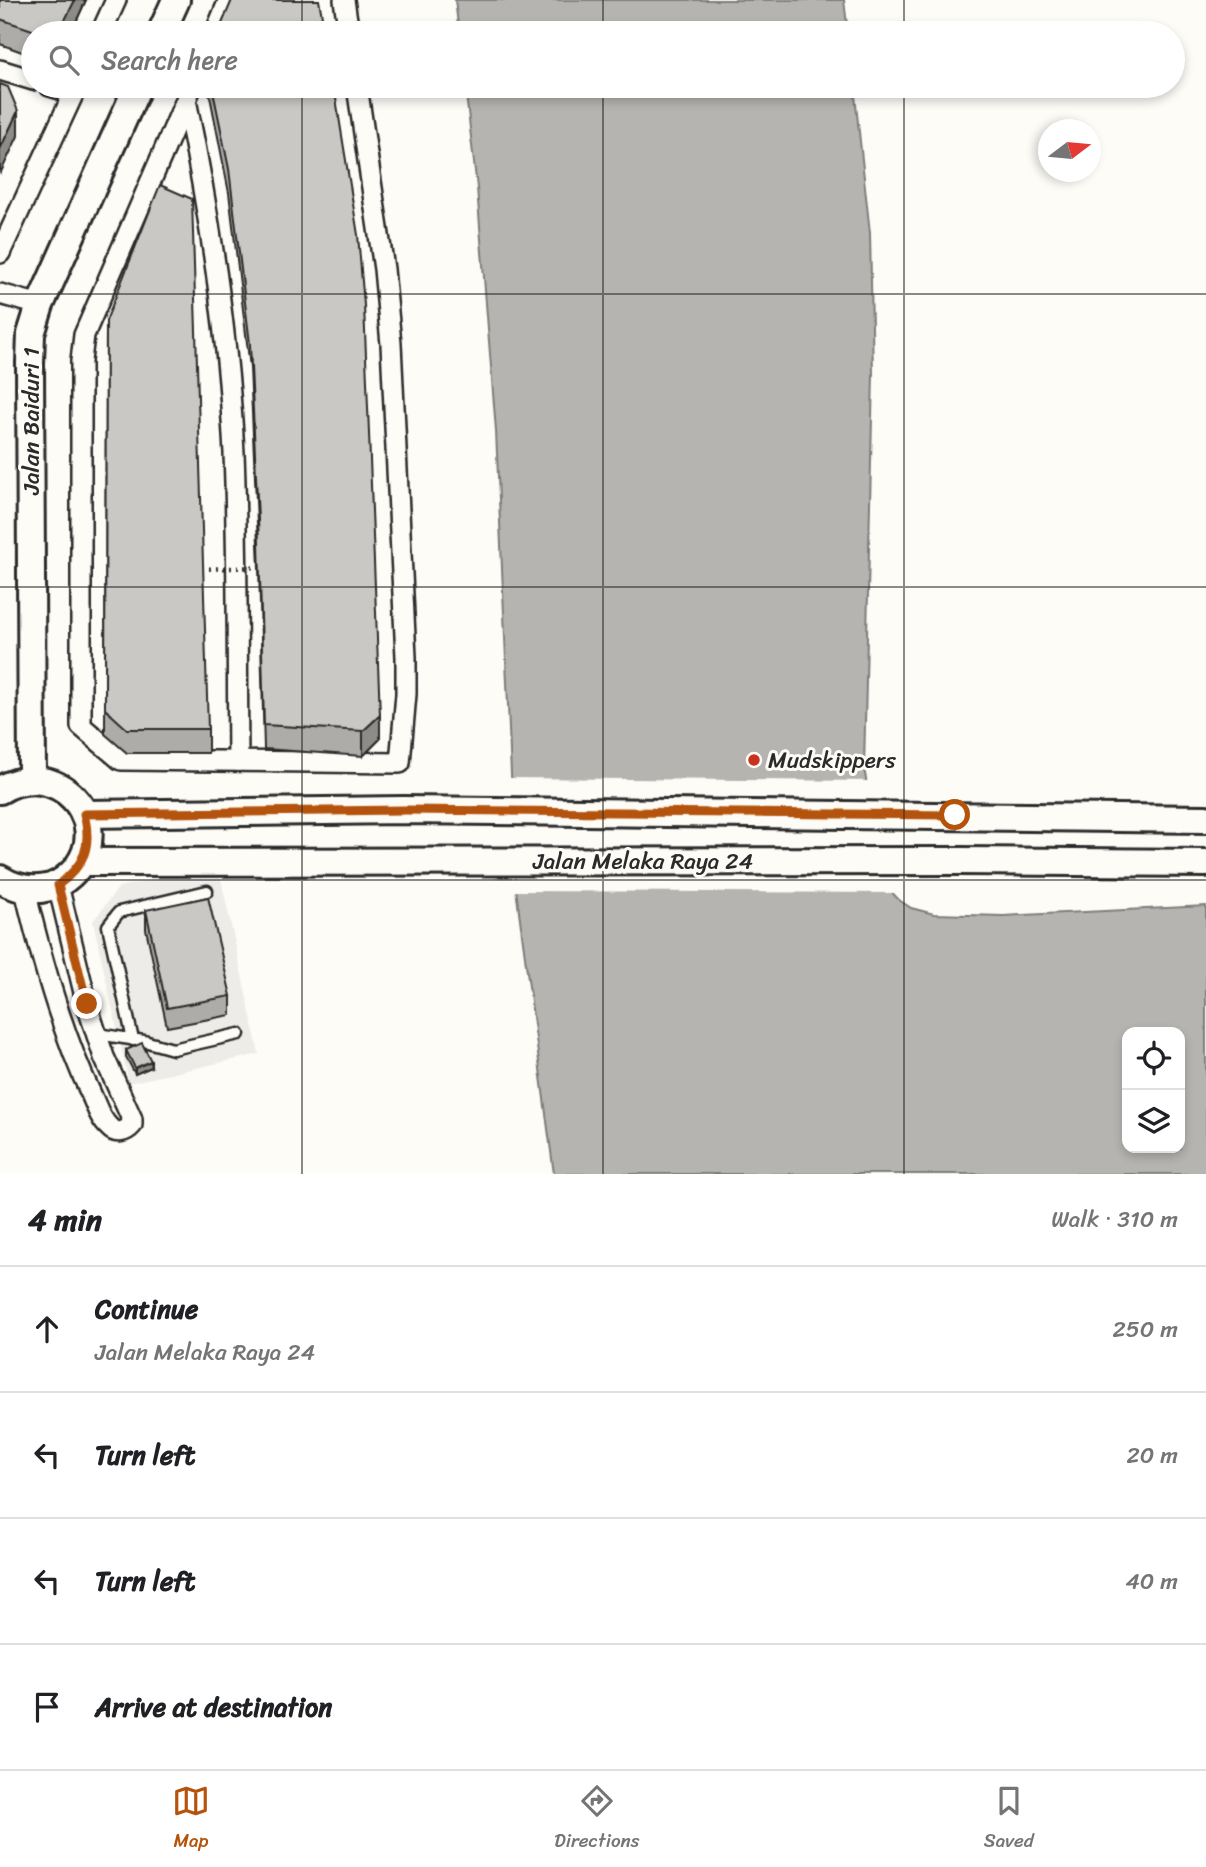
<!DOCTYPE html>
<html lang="en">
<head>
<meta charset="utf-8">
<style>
  :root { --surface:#fff; --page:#f2f2f2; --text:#202124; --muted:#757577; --line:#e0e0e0; --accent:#b45309 }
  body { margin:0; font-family:Sriracha,sans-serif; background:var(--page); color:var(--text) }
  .controls { position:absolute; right:21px; bottom:21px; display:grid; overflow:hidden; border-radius:14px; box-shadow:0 4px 10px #0003 }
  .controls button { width:63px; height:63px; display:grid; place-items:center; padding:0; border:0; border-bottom:2px solid var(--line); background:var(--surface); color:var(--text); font:35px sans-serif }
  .compass { position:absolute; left:1038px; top:119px; width:63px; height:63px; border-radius:50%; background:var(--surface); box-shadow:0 4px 10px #0003; rotate:74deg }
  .stop { position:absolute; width:21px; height:21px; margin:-16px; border:5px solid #b45309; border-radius:50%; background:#fff }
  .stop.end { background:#b45309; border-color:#fff; box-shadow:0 2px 7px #0008 }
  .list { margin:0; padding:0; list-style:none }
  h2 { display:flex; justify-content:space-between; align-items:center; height:91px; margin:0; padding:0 28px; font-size:30px }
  h2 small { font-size:23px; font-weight:400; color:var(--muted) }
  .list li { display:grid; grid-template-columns:46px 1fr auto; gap:21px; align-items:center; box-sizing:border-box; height:126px; padding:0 28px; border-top:2px solid var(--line) }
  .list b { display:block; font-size:26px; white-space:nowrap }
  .list p { margin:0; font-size:23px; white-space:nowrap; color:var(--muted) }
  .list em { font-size:23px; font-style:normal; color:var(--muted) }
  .icon { flex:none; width:38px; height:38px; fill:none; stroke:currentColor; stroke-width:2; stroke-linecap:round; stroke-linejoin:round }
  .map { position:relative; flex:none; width:1206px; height:1174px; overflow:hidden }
  .search { position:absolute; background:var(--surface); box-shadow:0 4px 10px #0003; left:21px; right:21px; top:21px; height:77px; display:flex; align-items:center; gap:18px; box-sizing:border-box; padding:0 24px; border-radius:38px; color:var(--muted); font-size:26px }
  .sheet { height:595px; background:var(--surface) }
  nav { display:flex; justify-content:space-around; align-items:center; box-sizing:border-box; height:98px; border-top:2px solid var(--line); background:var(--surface); font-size:19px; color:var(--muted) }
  nav a { display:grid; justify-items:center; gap:4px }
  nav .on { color:var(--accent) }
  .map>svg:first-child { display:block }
</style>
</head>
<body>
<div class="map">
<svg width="1206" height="1174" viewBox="0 0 1206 1174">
  <rect width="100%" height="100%" fill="#fdfcf7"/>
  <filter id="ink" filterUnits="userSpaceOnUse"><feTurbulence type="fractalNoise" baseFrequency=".0143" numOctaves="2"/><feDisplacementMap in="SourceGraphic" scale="14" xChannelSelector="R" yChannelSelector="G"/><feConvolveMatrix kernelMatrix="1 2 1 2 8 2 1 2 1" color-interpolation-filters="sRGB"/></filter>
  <g filter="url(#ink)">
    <!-- built -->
    <polygon fill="#edece8" points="218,865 259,1054 129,1083 93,921 119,887"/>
    <!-- water -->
    <g fill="#b5b4b1" stroke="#7e7d7b" stroke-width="2" fill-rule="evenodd">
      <polygon points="455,0 844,0 848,33 459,33"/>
      <path d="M465,86H854L870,233L873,374L864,768L885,885L899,900L911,908L934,914L1003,916L1206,906V1174H554L516,889L496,431L477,188ZM1127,1032H1180V1148H1127Z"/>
    </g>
    <!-- pier -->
    <polygon fill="#fdfcf7" points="508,778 870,781 888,884 896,893 513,891"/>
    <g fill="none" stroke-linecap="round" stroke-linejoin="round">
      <defs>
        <g id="lane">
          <polyline points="97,1034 144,1041 173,1049 239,1034"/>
          <polyline points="133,1040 108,926 119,912 207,891"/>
        </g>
        <g id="street">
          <polyline points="344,0 349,33"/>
          <polyline points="101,33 116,0"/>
          <polyline points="215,33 229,0"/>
          <polyline points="0,70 33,80"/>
          <polyline points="50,86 73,93"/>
          <polyline points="192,86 84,335 81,361 81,726 121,760 400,763 406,694 406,657 391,344 384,269 357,86"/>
          <path d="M186,100C210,216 228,334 234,453C238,555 237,659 238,761"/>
          <polyline points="0,253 77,86"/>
          <polyline points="0,294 40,305"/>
          <path d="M25,890C41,958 61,1031 91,1094C96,1105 100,1119 109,1127C116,1135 126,1132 132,1125V1119L104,1057L87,1005L58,885"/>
        </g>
        <g id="secondary">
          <polyline points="161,33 176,0"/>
          <polyline points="32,779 30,363 31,334 40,305 138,86"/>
          <path d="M0,790C56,756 114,819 77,868C70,876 62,883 51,887C32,892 16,889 0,879"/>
          <polyline points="84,814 403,810 1206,819"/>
          <polyline points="81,862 959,861 1206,863"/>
        </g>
      </defs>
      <!-- lane casing -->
      <use href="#lane" stroke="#2b2b2b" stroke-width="15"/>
      <!-- street casing -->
      <use href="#street" stroke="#2b2b2b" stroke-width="24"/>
      <!-- secondary casing -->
      <use href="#secondary" stroke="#2b2b2b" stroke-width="32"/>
      <!-- lane -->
      <use href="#lane" stroke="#fdfcf7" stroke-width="10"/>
      <!-- street -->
      <use href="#street" stroke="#fdfcf7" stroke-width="19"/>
      <!-- secondary -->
      <use href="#secondary" stroke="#fdfcf7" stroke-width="26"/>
      <!-- path-bridge -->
      <polyline stroke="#2b2b2b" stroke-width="4.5" stroke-dasharray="2 5" stroke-linecap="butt" points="202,569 259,567"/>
    </g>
    <!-- wall -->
    <g fill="#adaca9" stroke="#2b2b2b" stroke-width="2">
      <polygon points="0,0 86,0 71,33 33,33 33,56 0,44"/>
      <polygon points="208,86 334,86 380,739 363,756 264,749 259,567 250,368 229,193"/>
      <polygon points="106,321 208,729 208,753 127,753 105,734"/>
      <polygon points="146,910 231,996 231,1015 167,1027 146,929"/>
      <polygon points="126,1050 151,1067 135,1074 126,1057"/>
    </g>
    <!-- shaded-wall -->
    <g fill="#8d8c89" stroke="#2b2b2b" stroke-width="2">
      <polygon points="75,0 86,0 71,33 41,33"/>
      <polygon points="18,111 18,136 0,174 0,149"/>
      <polygon points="380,715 380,739 363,756 363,731"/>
      <polygon points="151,1061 151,1067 135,1074 135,1068"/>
    </g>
    <!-- building -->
    <g fill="#c9c8c4" stroke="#2b2b2b" stroke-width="2">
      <polygon points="0,0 75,0 63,24 41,33 0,19"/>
      <polygon points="232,0 319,0 325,33 218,33"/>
      <polygon points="0,84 8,87 18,111 0,149"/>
      <polygon points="212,86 334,86 358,235 364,305 380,715 363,731 264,725 259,542 250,344 229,169"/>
      <polygon points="160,185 192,199 208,729 127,729 105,709 106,321"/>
      <polygon points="208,897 231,996 167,1008 146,910"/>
      <polygon points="142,1043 151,1061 135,1068 126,1050"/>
    </g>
  </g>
  <g fill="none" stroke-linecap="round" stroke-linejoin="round" filter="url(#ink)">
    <!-- route -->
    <path stroke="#b45309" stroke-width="9" d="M87,1004L58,885C85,865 92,846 84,814L403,810L955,815"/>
  </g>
  <!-- grid -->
  <path fill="none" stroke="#2b2b2b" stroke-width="2" stroke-opacity="0.55" d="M302,0V33M603,0V33M904,0V33M302,86V1174M603,86V1174M904,86V1174M0,294H1206M0,587H1206M0,880H1206"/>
  <!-- markers -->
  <circle fill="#c8321e" stroke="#fdfcf7" stroke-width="2.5" cx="754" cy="760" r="7"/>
  <g text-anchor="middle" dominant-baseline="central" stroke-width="6" stroke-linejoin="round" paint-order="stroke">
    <!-- street labels -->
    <g font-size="23" fill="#2b2b2b" stroke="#fdfcf7">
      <text transform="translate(31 421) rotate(-90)">Jalan Baiduri 1</text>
      <text x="643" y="861">Jalan Melaka Raya 24</text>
    </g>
    <!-- poi labels -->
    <g font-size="23" fill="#2b2b2b" stroke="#fdfcf7" text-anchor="start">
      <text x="768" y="760">Mudskippers</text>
    </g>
  </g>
</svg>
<div class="controls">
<button><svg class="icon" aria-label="locate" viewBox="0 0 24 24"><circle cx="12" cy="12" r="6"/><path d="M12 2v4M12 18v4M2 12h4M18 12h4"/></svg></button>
<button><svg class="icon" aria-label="layers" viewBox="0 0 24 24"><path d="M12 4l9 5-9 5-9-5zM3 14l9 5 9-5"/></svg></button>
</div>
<svg class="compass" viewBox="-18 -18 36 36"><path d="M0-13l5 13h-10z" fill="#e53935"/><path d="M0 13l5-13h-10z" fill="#757577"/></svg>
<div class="stop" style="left:955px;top:815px"></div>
<div class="stop end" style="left:87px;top:1004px"></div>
<div class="search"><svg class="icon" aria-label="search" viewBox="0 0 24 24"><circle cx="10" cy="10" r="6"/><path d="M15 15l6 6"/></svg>Search here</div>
</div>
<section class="sheet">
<h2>4 min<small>Walk · 310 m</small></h2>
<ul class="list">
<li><svg class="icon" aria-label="ahead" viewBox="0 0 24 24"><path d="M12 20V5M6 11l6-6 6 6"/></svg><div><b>Continue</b><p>Jalan Melaka Raya 24</p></div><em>250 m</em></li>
<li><svg class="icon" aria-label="left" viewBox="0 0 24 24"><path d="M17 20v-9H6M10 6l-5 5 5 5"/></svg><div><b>Turn left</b></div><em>20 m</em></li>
<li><svg class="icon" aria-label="left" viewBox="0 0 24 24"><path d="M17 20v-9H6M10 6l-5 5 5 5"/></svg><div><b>Turn left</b></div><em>40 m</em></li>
<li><svg class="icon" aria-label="arrive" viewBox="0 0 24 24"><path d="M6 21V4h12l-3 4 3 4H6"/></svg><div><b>Arrive at destination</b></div></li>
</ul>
</section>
<nav>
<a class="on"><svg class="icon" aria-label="map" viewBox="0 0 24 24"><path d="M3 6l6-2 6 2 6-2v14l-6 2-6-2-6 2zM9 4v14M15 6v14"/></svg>Map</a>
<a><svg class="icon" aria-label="directions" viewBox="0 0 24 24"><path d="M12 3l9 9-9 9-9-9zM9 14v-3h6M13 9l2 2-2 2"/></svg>Directions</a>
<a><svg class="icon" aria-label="saved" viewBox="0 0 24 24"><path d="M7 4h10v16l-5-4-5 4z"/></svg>Saved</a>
</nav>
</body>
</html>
